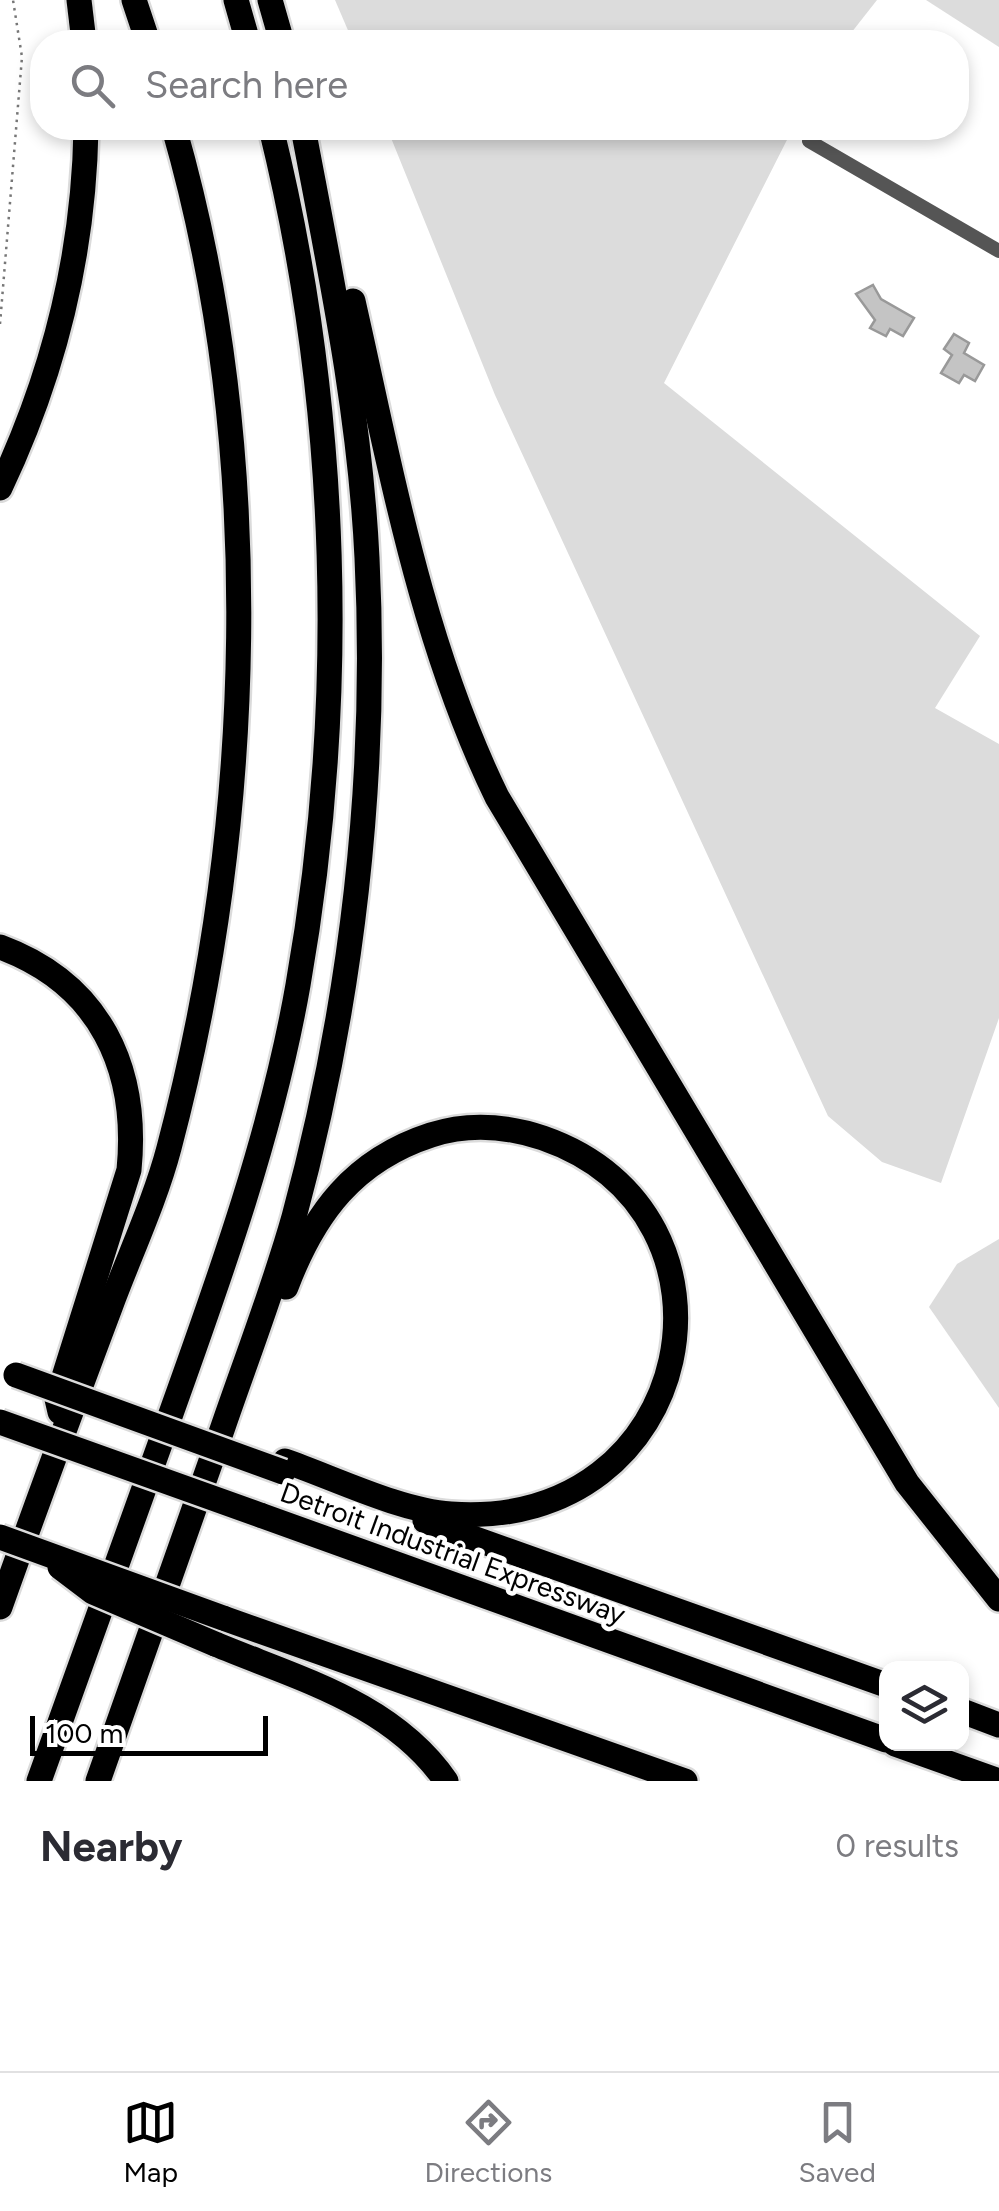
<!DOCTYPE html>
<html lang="en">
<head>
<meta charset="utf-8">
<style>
  :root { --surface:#fff; --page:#f7f7f7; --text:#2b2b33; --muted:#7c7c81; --line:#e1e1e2; --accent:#000 }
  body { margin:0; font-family:Figtree,sans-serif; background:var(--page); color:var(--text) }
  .controls { position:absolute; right:30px; bottom:30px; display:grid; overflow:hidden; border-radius:20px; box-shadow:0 5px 15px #0003 }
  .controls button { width:90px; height:90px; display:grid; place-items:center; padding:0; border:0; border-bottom:2px solid var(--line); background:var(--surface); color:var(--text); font:50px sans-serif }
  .scale { position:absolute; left:30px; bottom:25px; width:238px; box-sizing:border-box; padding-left:10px; border:5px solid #000; border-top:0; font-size:28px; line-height:35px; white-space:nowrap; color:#000; -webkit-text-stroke:8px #fff; paint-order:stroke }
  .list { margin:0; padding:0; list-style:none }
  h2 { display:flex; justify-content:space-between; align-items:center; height:130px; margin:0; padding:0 40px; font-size:42px }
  h2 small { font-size:32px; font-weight:400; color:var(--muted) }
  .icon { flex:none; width:55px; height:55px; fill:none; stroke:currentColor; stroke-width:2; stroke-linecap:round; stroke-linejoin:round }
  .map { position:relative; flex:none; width:999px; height:1781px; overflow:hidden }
  .search { position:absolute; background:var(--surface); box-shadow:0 5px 15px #0003; left:30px; right:30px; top:30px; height:110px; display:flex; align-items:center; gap:25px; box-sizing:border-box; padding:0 35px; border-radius:40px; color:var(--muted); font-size:38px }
  .sheet { height:290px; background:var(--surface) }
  nav { display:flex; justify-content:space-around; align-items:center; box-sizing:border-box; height:140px; border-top:2px solid var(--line); background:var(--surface); font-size:28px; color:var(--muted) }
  nav a { display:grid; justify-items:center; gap:5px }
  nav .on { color:var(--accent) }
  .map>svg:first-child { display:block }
</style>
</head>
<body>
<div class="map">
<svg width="999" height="1781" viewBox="0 0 999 1781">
  <rect width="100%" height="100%" fill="#fff"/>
  <!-- green -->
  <g fill="#dcdcdc">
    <polygon points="335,0 877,0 844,42 353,42"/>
    <polygon points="926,0 999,0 999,47"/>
    <polygon points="387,128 793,128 664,383 980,636 935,708 999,744 999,1018 941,1183 882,1162 828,1116 495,395"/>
    <polygon points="999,1239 999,1408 929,1307 957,1264"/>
  </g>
  <!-- building -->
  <g fill="#c4c4c4" stroke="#999" stroke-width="2.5">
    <polygon points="873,285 881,299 914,318 903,336 890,329 886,336 870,328 875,320 856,294"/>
    <polygon points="954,334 969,343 964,353 984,365 975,381 964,375 959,383 941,373 952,355 944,349"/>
  </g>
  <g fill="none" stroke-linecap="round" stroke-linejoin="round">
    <defs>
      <g id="highway">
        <polyline points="79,0 84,42"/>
        <polyline points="134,0 148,42"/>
        <polyline points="236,0 248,42"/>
        <polyline points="270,0 282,42"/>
        <path d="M353,301C391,469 421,641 497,797L907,1483L999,1599"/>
        <path d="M0,488C54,374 84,253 86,128"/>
        <path d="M0,947C100,984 139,1068 129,1170L57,1399L60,1412"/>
        <path d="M285,1461C334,1478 401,1511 451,1514C699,1531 759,1213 543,1138C507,1126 468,1123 431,1135C354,1160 314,1213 286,1287"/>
        <polyline points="260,1515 886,1740"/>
        <polyline points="425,1521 886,1685"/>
        <path d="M0,1607C36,1506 73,1406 111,1305C130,1254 155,1201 169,1148C255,823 267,452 174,128"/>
        <polyline points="223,1618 685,1781"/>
        <path d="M215,1644C299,1679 392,1703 446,1781"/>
        <polyline points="962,1711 999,1725"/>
        <polyline points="895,1744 999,1781"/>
        <path d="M39,1781C82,1660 126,1540 169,1419C220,1277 272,1133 298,985C348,701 340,408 271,128"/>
        <path d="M98,1781C140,1663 182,1545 223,1427C247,1357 274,1288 294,1217C352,1003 378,779 367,558C360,412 330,271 303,128"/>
      </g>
    </defs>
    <!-- highway casing -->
    <use href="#highway" stroke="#dbdbdb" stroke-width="30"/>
    <!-- path -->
    <polyline stroke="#777" stroke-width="2.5" stroke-dasharray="2.5 5" stroke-linecap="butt" points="0,324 22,57 13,0"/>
    <!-- street -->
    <polyline stroke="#555" stroke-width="14" points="809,141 999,251"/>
    <!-- highway -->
    <use href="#highway" stroke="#000" stroke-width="25"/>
    <defs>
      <g id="highway-bridge">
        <polyline points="16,1375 283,1472"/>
        <polyline points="0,1422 260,1515"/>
        <polyline points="0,1537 223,1618"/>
        <polyline points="60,1567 93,1592 215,1644"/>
      </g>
    </defs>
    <!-- highway-bridge casing -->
    <use href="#highway-bridge" stroke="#dbdbdb" stroke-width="30" stroke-linecap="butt"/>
    <!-- highway-bridge -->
    <use href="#highway-bridge" stroke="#000" stroke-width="25"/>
  </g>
  <g text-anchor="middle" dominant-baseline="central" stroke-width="9" stroke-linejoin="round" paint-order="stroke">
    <!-- street labels -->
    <g font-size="28" fill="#000" stroke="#fff">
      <text transform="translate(453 1553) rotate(20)">Detroit Industrial Expressway</text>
    </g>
  </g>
</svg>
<div class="controls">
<button><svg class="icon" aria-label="layers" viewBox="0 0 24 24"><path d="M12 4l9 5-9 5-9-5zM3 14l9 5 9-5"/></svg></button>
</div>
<div class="scale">100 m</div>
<div class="search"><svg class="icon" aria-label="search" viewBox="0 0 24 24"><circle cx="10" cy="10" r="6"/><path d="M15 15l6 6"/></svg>Search here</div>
</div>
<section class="sheet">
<h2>Nearby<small>0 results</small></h2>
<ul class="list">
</ul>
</section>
<nav>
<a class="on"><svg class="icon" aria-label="map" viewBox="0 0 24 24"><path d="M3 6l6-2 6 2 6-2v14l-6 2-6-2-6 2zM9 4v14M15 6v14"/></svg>Map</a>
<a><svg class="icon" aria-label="directions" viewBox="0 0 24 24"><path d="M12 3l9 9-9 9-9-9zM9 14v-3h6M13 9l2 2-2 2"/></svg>Directions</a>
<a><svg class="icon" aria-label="saved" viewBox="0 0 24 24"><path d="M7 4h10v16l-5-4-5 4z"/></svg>Saved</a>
</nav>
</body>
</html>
